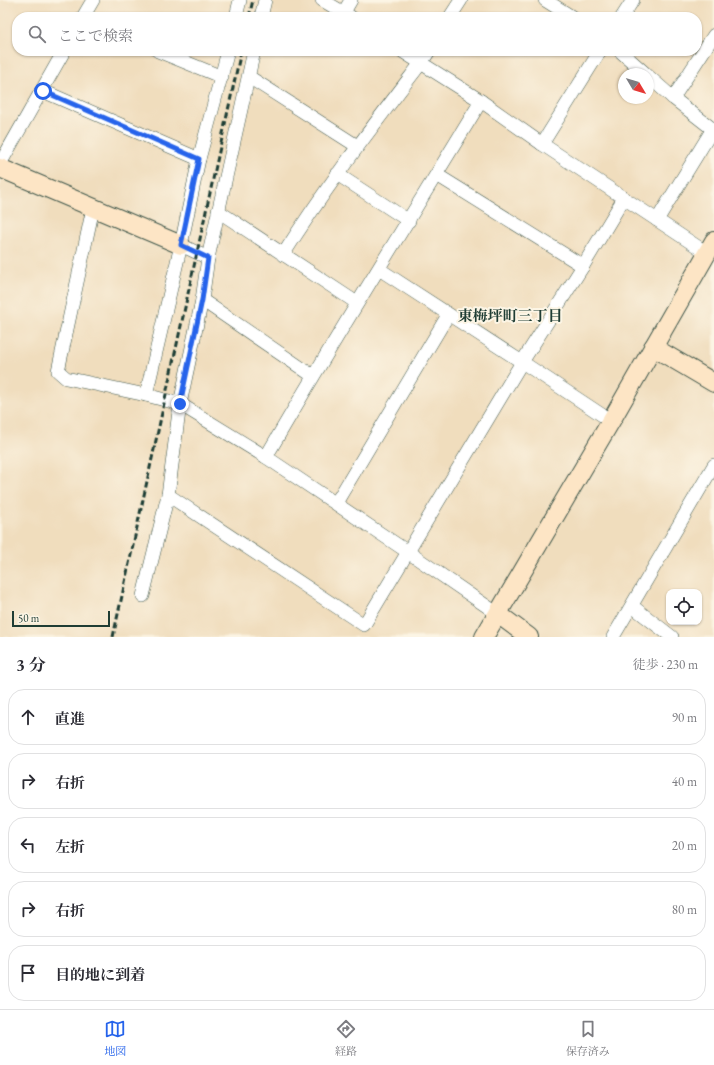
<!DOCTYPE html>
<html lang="ja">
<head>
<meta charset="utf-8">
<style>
  :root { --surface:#fff; --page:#f7f7f7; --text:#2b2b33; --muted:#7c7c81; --line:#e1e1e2; --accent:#2563eb }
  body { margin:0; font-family:"EB Garamond","Noto Serif JP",serif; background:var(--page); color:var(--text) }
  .controls { position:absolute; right:12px; bottom:12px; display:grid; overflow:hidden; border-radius:8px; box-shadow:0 1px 3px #0004 }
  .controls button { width:36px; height:36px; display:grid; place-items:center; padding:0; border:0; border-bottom:1px solid var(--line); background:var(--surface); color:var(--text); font:20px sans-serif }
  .compass { position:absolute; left:618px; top:68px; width:36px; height:36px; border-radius:50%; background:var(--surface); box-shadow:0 1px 3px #0004; rotate:128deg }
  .scale { position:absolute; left:12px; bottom:10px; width:98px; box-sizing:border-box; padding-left:4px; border:2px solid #1f3d34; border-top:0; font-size:11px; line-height:14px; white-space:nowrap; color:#1f3d34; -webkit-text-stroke:3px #fcf5e5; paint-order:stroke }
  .stop { position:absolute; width:12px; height:12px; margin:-9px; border:3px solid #2563eb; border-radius:50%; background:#fff }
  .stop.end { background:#2563eb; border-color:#fff; box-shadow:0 1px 4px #0008 }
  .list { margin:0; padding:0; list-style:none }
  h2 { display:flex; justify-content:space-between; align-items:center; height:52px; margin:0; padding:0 16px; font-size:17px }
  h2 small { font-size:13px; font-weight:400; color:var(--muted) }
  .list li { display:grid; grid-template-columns:26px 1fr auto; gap:12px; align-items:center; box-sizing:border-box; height:56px; margin:0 8px 8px; padding:0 8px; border:1px solid var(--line); border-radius:16px }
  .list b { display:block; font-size:15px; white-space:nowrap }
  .list em { font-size:13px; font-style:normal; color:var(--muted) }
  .icon { flex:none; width:22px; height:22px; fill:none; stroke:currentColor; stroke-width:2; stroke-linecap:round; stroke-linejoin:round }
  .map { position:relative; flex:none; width:714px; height:637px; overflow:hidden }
  .search { position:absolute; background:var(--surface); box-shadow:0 1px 3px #0004; left:12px; right:12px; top:12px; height:44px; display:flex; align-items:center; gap:10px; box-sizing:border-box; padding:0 14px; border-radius:16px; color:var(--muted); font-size:15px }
  .sheet { height:372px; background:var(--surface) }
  nav { display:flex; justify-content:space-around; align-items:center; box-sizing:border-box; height:56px; border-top:1px solid var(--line); background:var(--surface); font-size:11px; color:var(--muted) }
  nav a { display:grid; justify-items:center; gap:2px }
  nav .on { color:var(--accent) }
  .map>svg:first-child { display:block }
</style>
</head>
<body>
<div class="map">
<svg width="714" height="637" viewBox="0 0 714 637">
  <rect width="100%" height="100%" fill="#fcf5e5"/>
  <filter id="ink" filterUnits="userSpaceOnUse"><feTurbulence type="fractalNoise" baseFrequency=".025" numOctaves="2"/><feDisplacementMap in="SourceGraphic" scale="8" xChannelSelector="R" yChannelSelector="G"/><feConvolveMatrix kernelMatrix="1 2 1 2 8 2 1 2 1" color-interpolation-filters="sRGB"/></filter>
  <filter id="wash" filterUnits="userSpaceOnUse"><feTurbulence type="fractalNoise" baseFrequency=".012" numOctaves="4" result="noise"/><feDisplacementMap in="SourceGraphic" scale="16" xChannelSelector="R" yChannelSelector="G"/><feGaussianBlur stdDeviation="0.9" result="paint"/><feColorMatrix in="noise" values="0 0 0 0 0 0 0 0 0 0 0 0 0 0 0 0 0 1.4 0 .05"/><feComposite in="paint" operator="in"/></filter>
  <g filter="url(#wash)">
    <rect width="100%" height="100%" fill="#f0ddbd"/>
  </g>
  <g filter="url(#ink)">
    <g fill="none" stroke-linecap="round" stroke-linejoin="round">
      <defs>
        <g id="street">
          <polyline points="322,0 351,17"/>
          <polyline points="545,0 572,17"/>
          <polyline points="344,12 351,0"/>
          <polyline points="83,17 93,0"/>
          <polyline points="236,17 240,0"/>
          <polyline points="261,17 265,0"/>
          <polyline points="450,17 461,0"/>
          <polyline points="622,17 633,0"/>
          <polyline points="158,51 222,77"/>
          <polyline points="402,51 481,101 542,144 707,253"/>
          <polyline points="620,51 646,74"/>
          <polyline points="648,76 673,98 710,127 711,132 657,220"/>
          <polyline points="249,77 357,146"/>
          <polyline points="43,91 199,159"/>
          <polyline points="673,98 714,35"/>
          <polyline points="542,144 600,51"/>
          <polyline points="0,164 64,51"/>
          <polyline points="337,174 409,221"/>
          <polyline points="437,175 583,266"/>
          <polyline points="93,208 58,371 66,378 146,395 181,245 199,159 228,51"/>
          <polyline points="218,211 357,303"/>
          <polyline points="181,245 208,258"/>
          <path d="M283,255C325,188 373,126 421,63L429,51"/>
          <polyline points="379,269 522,362 611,421"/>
          <polyline points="202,300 313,376"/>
          <polyline points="146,395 180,404 266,457 408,552 498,614"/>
          <path d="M266,457C335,337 409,220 481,101"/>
          <polyline points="168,495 364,625 522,362 583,266 624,198"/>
          <polyline points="336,503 448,315"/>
          <polyline points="143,596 168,495 180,404 202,300 208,258 254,51"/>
          <polyline points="632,606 672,637"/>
          <polyline points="613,637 714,465"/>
        </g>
        <g id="secondary">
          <polyline points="0,168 181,245"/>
          <polyline points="653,347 714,383"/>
          <polyline points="498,614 529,637"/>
          <polyline points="484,637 611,421 714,241"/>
        </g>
      </defs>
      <!-- street casing -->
      <use href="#street" stroke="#3e5549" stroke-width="14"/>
      <!-- secondary casing -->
      <use href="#secondary" stroke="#3e5549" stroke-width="20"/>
      <!-- street -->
      <use href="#street" stroke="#fff" stroke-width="13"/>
      <!-- secondary -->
      <use href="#secondary" stroke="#fde5c5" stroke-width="18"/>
      <!-- rail -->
      <g stroke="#1f3d34" stroke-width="3" stroke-dasharray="6 3" stroke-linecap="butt">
        <polyline points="249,17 253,0"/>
        <polyline points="113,637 241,51"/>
      </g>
    </g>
  </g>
  <g fill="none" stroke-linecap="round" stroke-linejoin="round" filter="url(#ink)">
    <!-- route -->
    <polyline stroke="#2563eb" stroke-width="5" points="43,91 199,159 181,245 208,258 202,300 180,404"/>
  </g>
  <g text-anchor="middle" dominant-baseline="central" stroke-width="4" stroke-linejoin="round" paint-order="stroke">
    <!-- neighbourhood labels -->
    <g font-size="15" font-weight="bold" fill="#1f3d34" stroke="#fcf5e5">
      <text x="510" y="315">東梅坪町三丁目</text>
    </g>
  </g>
</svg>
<div class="controls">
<button><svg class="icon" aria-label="locate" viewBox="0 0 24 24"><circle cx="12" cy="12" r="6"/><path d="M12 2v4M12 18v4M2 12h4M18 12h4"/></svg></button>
</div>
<svg class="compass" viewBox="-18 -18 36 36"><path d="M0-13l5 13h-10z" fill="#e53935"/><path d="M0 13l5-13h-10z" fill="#7c7c81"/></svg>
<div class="scale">50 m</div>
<div class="stop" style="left:43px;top:91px"></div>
<div class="stop end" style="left:180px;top:404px"></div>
<div class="search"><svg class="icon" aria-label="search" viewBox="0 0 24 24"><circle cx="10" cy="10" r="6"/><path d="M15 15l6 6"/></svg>ここで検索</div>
</div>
<section class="sheet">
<h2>3 分<small>徒歩 · 230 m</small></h2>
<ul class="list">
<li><svg class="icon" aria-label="ahead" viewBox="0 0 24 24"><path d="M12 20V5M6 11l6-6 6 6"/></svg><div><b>直進</b></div><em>90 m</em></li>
<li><svg class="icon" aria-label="right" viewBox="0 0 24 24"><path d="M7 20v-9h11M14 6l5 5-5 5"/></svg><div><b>右折</b></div><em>40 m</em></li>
<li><svg class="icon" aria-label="left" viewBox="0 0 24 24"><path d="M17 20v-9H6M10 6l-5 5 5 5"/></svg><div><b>左折</b></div><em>20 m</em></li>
<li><svg class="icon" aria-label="right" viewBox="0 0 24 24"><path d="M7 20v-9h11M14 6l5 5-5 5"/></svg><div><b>右折</b></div><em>80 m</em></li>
<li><svg class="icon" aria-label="arrive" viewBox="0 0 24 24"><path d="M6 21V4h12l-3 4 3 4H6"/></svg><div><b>目的地に到着</b></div></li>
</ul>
</section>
<nav>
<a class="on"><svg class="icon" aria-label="map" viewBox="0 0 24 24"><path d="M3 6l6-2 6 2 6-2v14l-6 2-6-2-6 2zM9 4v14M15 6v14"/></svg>地図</a>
<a><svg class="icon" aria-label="directions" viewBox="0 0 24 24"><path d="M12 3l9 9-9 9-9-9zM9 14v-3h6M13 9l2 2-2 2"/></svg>経路</a>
<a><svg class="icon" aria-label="saved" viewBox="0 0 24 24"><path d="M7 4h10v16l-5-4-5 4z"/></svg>保存済み</a>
</nav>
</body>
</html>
